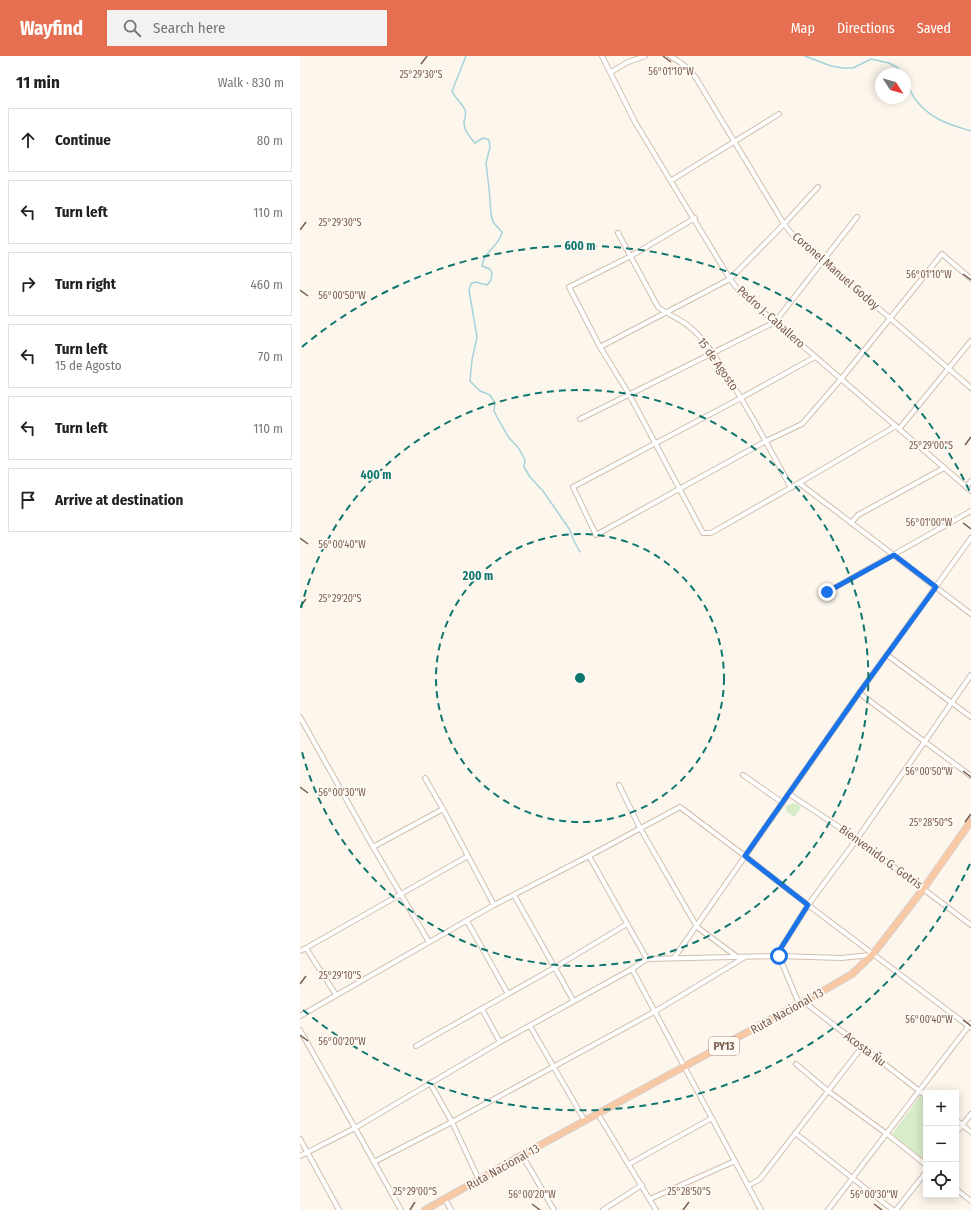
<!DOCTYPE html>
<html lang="en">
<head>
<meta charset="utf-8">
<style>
  :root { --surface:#fff; --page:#f2f2f2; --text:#222; --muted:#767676; --line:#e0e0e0; --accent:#e76f51 }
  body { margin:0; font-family:"Fira Sans Condensed",sans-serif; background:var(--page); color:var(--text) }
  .controls { position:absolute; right:12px; bottom:12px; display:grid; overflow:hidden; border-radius:0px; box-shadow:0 2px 10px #0003 }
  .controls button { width:36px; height:36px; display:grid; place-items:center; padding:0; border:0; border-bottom:1px solid var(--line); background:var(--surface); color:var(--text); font:20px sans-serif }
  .compass { position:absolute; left:575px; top:12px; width:36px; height:36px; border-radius:50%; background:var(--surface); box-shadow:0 2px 10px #0003; rotate:126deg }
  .stop { position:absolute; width:12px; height:12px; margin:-9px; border:3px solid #1a73e8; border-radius:50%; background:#fff }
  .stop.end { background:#1a73e8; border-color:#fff; box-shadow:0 1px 4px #0008 }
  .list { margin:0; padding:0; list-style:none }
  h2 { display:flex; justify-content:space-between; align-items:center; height:52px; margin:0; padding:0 16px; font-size:17px }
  h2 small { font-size:13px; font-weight:400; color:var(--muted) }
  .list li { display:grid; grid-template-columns:26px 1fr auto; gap:12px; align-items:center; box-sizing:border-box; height:64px; margin:0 8px 8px; padding:0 8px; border:1px solid var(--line); border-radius:0px }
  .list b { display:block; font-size:15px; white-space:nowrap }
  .list p { margin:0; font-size:13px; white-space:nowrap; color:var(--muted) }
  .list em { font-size:13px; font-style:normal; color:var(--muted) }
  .icon { flex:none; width:22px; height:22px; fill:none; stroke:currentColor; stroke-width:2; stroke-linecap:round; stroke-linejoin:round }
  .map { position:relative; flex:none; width:671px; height:1154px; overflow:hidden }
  header { display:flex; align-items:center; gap:24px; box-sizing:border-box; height:56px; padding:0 20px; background:var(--accent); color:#fff }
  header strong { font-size:19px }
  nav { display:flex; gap:22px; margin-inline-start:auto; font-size:14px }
  .search { width:280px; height:36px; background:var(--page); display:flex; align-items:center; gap:10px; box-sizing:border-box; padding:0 14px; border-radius:0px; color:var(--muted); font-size:15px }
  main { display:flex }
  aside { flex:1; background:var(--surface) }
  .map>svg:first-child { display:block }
</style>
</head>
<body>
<header>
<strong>Wayfind</strong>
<div class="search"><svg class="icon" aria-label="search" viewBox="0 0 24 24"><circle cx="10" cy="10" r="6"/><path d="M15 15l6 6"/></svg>Search here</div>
<nav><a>Map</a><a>Directions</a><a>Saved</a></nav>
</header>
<main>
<aside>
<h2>11 min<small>Walk · 830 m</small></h2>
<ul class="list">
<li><svg class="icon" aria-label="ahead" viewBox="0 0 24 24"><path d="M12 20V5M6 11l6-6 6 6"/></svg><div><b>Continue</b></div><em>80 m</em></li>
<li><svg class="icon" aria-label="left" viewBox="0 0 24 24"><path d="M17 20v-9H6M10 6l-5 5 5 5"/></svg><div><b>Turn left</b></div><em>110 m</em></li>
<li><svg class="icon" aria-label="right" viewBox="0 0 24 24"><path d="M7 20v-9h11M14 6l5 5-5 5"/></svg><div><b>Turn right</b></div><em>460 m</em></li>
<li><svg class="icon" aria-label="left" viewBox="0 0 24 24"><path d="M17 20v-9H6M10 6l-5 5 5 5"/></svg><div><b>Turn left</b><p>15 de Agosto</p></div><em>70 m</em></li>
<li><svg class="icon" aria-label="left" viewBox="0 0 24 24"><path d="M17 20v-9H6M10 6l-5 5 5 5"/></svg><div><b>Turn left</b></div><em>110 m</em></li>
<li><svg class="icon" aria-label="arrive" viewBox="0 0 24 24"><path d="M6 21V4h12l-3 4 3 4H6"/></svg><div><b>Arrive at destination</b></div></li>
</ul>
</aside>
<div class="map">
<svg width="671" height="1154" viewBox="0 0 671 1154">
  <rect width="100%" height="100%" fill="#fdf6ec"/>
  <!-- green -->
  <g fill="#d8ecc9">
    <polygon points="495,747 501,750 499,755 494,761 486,755 486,750"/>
    <polygon points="620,1040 626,1045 626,1105 592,1078"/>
  </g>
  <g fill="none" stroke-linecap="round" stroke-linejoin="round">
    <!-- stream -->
    <g stroke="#a5d3da" stroke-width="1.5">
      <path d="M166,0L152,35C155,42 162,47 165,54C167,59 164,62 164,67C164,75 170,81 175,87L183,82L189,84L190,91L186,107L189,132L191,158L193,166L202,176C200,190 184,195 182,210L190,213L192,217L191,224L187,229L175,226L171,228L169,234L177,281L172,304L170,325L180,335L190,339L195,347L194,355L197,361L209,382L218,391L225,404L224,411L230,421L243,435L270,474L273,483L280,496"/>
      <polyline points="505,0 531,10 543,12 553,12 571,3 589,7 598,12 601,18"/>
      <path d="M605,24C609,30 611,37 615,43C630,63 648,68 671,75"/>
    </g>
    <defs>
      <g id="minor">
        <polyline points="302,0 335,66 430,223 439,235 671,435"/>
        <path d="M370,0C381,6 389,12 396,22L484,168L491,177L671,332"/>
        <polyline points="311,16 328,6 345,0"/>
        <polyline points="372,124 479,58"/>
        <polyline points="395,162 331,200 269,231 300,291 430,223 484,168 518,131"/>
        <path d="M318,177L358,251C368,259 381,263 391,272C406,285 416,302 426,318C450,355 470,393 491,432"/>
        <polyline points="300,291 329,338 403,477 411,477 499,427 596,370"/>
        <polyline points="515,301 441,342 273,431 296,479 466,385 502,368 541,323 642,198 671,223"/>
        <polyline points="280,363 475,266 557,161"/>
        <polyline points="599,373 671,285"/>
        <polyline points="499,427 671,558"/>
        <polyline points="666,431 671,425"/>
        <polyline points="551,467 558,459 644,412"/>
        <polyline points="527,536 671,455"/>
        <polyline points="587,599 671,661"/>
        <polyline points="559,637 671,720"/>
        <polyline points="0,661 73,791 129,886"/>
        <polyline points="443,719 483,747"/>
        <polyline points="125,722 143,753 194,849"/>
        <polyline points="319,729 340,772 397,871 436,900"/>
        <polyline points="489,738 557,783 671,869"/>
        <polyline points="73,791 143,753"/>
        <polyline points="289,800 347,903"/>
        <polyline points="214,839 273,944"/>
        <polyline points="167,865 208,938"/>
        <polyline points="6,892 168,800"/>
        <polyline points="0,895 6,892 36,939"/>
        <polyline points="374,902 559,637 671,482"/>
        <polyline points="332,913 461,1154"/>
        <polyline points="504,946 626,1040"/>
        <polyline points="499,948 479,900 481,892 508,849 557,783 671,619"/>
        <polyline points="182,953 200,986"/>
        <polyline points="0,960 194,849 289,800 380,751 445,800 508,849 671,972"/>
        <polyline points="230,970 285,1065"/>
        <polyline points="0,974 101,1154"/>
        <polyline points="116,990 254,912 327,868"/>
        <polyline points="496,1008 528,1035 587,1078 626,1109"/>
        <polyline points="130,1027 152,1066 179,1124"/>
        <polyline points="298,1058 356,1154"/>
        <polyline points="656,1064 671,1076"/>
        <polyline points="495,1077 593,1154"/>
        <polyline points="656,1077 671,1058"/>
        <polyline points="0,1083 39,1154"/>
        <polyline points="222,1099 254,1154"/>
        <polyline points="0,1100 55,1072 200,986 332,913 347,903 479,900 541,902 571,899"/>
        <polyline points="74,1106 152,1066 354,956 445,901"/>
        <polyline points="329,1108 412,1062"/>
        <polyline points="448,1130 460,1123 562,991"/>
        <polyline points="656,1133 671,1145"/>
        <polyline points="145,1143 151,1154"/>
        <polyline points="350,1143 435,1105"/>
        <polyline points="303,1154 342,1129"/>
        <polyline points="528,1154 671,967"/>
        <polyline points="596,1154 626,1116"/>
      </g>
      <polyline id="trunk" points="125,1154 222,1099 530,931 552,918 573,898 624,832 671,765"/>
    </defs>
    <!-- minor casing -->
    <use href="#minor" stroke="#d1beb0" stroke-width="6"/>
    <!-- trunk casing -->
    <use href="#trunk" stroke="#dad1cd" stroke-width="8"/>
    <!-- minor -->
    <use href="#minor" stroke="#fff" stroke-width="4"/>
    <!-- trunk -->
    <use href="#trunk" stroke="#f9c8a4" stroke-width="6"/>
  </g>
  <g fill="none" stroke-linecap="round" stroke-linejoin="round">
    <!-- route -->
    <polyline stroke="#1a73e8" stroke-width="5" points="479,900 481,892 508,849 445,800 559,637 636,531 594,499 527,536"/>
  </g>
  <!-- ticks -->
  <path fill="none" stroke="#7a5c4d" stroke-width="1.5" d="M363,0L371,6M121,8L127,0M0,174L6,166M663,218L671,224M0,234L8,240M665,389L671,381M663,467L671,473M0,482L8,488M0,551L6,543M663,715L671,721M0,731L8,737M665,766L671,758M0,928L6,920M663,964L671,970M0,979L8,985M232,1148L240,1154M574,1148L582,1154M110,1154L115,1146M383,1154L389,1146"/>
  <!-- distance rings -->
  <g fill="none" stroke="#0f766e" stroke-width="2" stroke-dasharray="7 5">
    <circle cx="280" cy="622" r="144"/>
    <path d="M1 552A288 288 0 1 1 1 692"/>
    <path d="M670 808A432 432 0 0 1 2 953M2 291A432 432 0 0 1 670 436"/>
  </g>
  <g text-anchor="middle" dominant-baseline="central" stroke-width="3.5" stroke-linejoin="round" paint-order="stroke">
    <!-- shield labels -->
    <rect fill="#fffaf3" stroke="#a28b7f" stroke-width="1" x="409" y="981" width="30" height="18" rx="3"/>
    <g font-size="11" font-weight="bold" fill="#7a5c4d">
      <text x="424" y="990">PY13</text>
    </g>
    <!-- street labels -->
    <g font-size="12" fill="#7a5c4d" stroke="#fffaf3">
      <text transform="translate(536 215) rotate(41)">Coronel Manuel Godoy</text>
      <text transform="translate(471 261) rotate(42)">Pedro J. Caballero</text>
      <text transform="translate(418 308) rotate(55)">15 de Agosto</text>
      <text transform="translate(581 801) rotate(36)">Bienvenido G. Gotris</text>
      <text transform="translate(487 955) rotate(-29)">Ruta Nacional 13</text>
      <text transform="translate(565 993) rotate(37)">Acosta Ñu</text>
      <text transform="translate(203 1111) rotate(-29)">Ruta Nacional 13</text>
    </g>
  </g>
  <g font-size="10" text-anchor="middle" fill="#7a5c4d" stroke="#fffaf3" stroke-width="3.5" stroke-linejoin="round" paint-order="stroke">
    <text x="371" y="19">56°01'10"W</text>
    <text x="121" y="22">25°29'30"S</text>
    <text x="40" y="170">25°29'30"S</text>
    <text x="629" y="222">56°01'10"W</text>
    <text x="42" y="243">56°00'50"W</text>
    <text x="631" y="393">25°29'00"S</text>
    <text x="629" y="470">56°01'00"W</text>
    <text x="42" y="492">56°00'40"W</text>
    <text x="40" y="546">25°29'20"S</text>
    <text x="629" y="719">56°00'50"W</text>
    <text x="42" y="740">56°00'30"W</text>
    <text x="631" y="770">25°28'50"S</text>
    <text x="40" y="923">25°29'10"S</text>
    <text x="629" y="967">56°00'40"W</text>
    <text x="42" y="989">56°00'20"W</text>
    <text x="115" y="1139">25°29'00"S</text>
    <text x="389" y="1139">25°28'50"S</text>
    <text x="232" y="1142">56°00'20"W</text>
    <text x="574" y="1142">56°00'30"W</text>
  </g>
  <circle cx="280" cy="622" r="6" fill="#0f766e" stroke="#fffaf3" stroke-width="2"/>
  <g font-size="12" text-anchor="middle" font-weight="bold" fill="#0f766e" stroke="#fffaf3" stroke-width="3.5" stroke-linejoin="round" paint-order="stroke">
    <text x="280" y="194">600 m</text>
    <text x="76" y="423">400 m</text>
    <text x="178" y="524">200 m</text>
  </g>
</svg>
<div class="controls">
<button>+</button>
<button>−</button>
<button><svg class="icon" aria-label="locate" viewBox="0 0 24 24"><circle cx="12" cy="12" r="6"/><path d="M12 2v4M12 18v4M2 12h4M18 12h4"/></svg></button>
</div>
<svg class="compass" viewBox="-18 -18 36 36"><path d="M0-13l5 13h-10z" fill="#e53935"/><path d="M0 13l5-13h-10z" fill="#767676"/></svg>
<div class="stop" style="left:479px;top:900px"></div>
<div class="stop end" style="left:527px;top:536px"></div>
</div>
</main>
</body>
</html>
